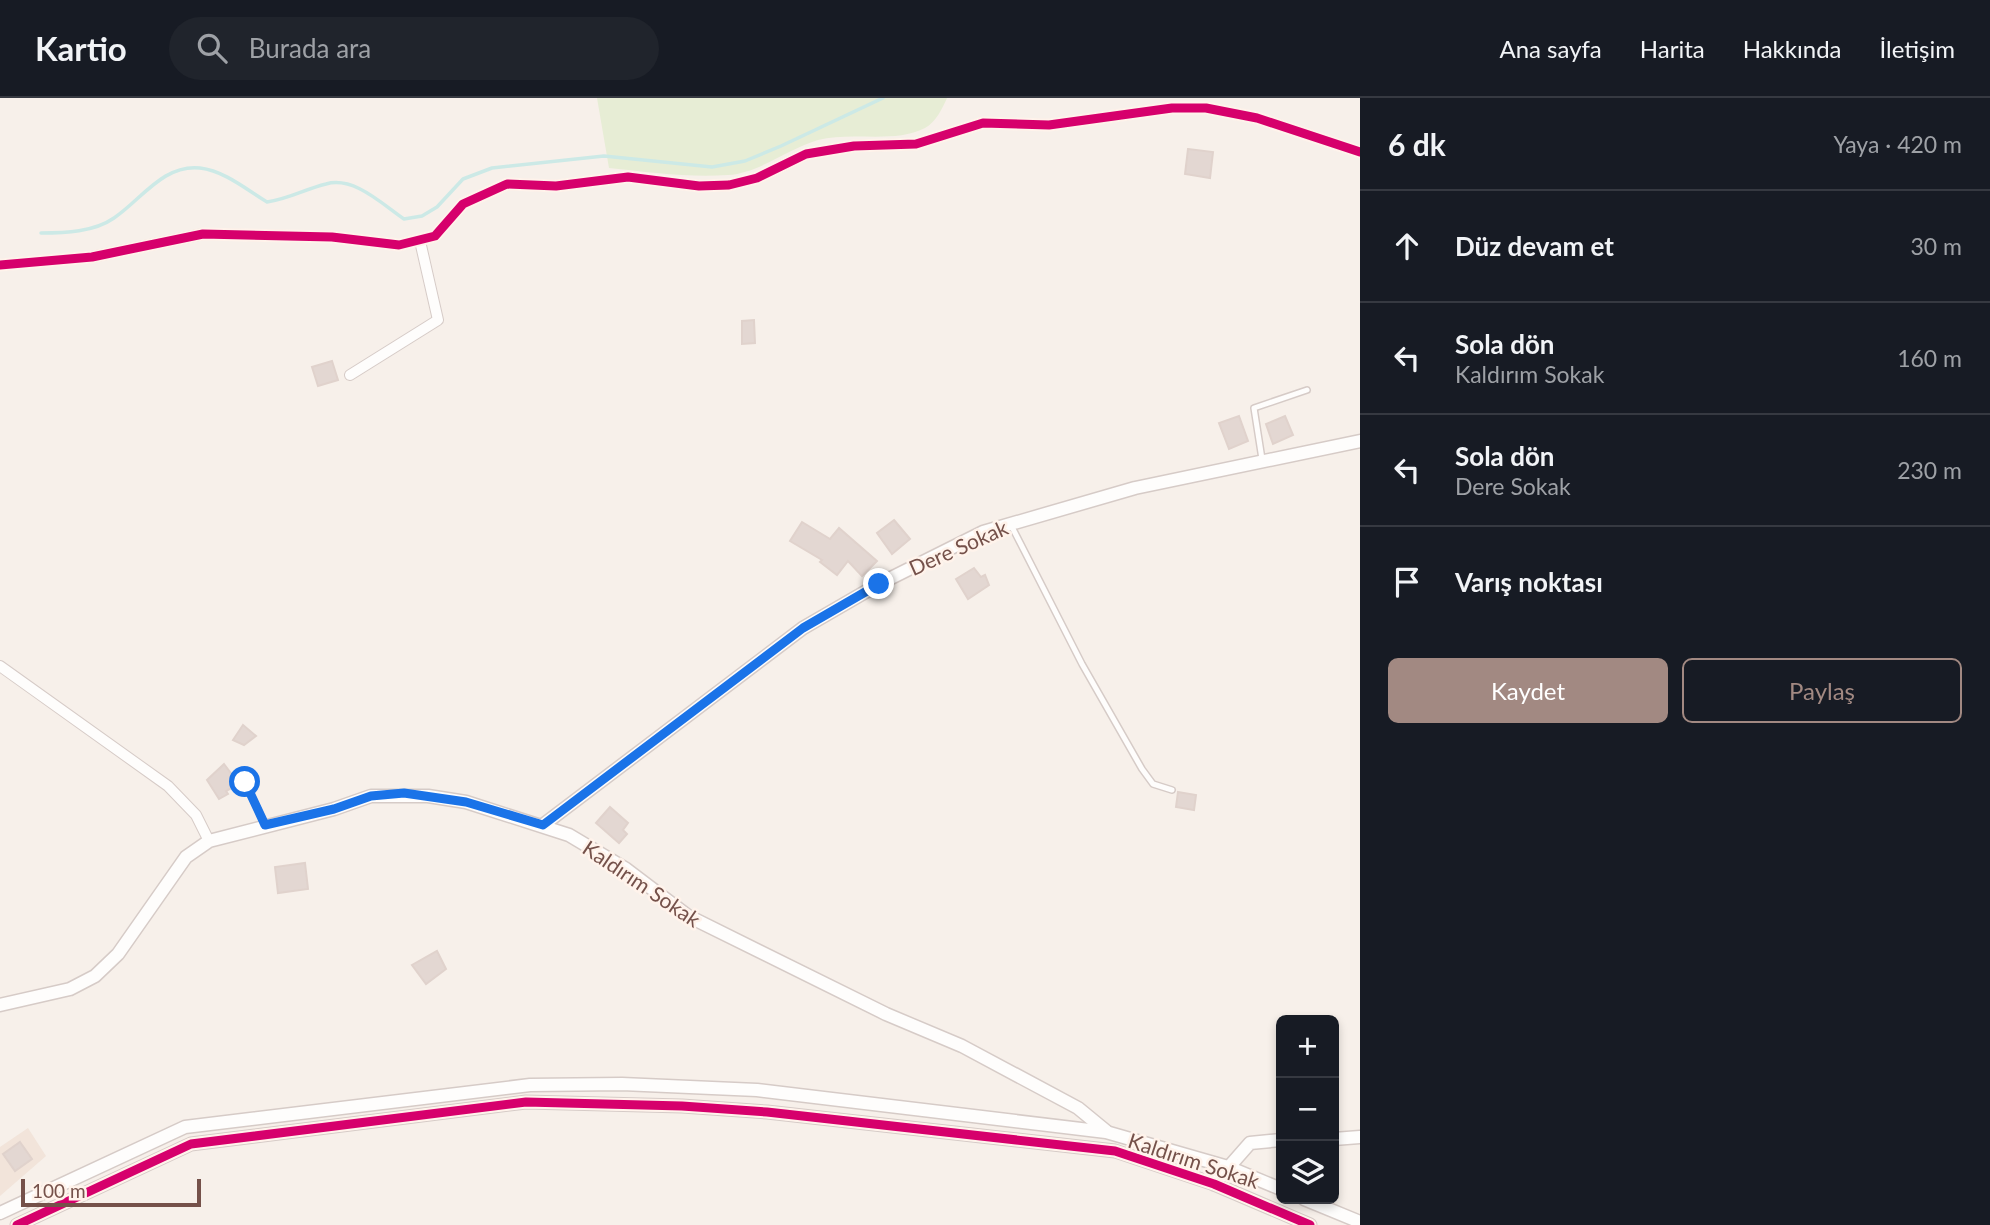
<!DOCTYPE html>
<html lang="tr">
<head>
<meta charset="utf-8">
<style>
  :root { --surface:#171b24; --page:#20242c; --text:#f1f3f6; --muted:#9ea1a6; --line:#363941; --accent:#a28982 }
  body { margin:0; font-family:Lato,sans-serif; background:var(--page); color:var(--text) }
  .controls { position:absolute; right:21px; bottom:21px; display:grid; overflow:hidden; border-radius:10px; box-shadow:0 4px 10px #0003 }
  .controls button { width:63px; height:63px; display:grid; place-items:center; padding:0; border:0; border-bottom:2px solid var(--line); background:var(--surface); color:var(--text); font:35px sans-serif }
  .scale { position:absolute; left:21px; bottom:18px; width:180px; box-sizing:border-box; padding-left:7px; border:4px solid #75514a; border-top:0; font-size:19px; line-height:24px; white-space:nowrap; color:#75514a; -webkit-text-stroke:5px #fff3eb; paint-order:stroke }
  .stop { position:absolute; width:21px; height:21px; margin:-16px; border:5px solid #1a73e8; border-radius:50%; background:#fff }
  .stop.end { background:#1a73e8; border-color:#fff; box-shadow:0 2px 7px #0008 }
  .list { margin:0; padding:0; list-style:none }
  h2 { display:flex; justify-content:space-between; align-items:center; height:91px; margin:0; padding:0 28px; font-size:30px }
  h2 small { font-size:23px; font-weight:400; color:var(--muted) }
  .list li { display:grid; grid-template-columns:46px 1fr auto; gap:21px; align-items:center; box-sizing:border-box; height:112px; padding:0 28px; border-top:2px solid var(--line) }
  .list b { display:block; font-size:26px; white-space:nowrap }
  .list p { margin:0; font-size:23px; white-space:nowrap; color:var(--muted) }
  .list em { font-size:23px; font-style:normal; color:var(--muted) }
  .actions { display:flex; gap:14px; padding:21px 28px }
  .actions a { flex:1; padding:16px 0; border:2px solid var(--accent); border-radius:10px; text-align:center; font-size:24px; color:var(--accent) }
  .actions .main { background:var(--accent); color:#fff }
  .icon { flex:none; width:38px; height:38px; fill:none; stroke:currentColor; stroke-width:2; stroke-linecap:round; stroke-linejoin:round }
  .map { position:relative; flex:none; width:1360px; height:1127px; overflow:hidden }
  header { display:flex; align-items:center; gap:42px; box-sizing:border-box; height:98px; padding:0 35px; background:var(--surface); border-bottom:2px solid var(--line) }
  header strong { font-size:33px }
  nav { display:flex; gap:38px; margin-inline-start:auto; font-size:24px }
  .search { width:490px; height:63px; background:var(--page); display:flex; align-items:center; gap:18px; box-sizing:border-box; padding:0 24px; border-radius:38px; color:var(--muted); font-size:26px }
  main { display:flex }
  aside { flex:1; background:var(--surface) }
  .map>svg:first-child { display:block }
</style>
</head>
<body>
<header>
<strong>Kartio</strong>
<div class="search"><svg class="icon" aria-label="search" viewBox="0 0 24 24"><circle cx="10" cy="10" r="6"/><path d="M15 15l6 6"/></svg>Burada ara</div>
<nav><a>Ana sayfa</a><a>Harita</a><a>Hakkında</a><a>İletişim</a></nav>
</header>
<main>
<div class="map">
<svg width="1360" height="1127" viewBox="0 0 1360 1127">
  <rect width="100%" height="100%" fill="#f7f0ea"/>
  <!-- residential -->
  <polygon fill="#f2e4da" points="28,1030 46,1058 0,1098 0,1049"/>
  <!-- green -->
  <path fill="#e7edd5" d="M597,0H947C942,11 936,24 925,30C894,46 852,33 818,42C787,51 760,75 728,77C689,80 648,74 609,70Z"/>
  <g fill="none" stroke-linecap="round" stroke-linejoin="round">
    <!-- stream -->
    <path stroke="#cce9e6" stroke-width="3.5" d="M41,135C65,135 94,134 114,120C141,102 163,66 200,70C225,73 247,92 267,104C289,101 305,91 326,86C354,78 382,106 404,121L422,118L437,109L463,81L492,70L604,58L712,69L745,63L781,48L883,0"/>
  </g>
  <!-- building -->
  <g fill="#e3d7d2" stroke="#e0d2cc" stroke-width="2">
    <polygon points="1188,51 1213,54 1210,80 1185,76"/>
    <polygon points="754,222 755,245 742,246 742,223"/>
    <polygon points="332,263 338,282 318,288 312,269"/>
    <polygon points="1239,318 1248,343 1229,351 1219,325"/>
    <polygon points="1285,318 1293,337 1273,346 1266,326"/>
    <polygon points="894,422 910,441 892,456 877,435"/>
    <polygon points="802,424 830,441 839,430 877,463 862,478 848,463 837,477 820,464 822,462 790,443"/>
    <polygon points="974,470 981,479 985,477 989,487 968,501 956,481"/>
    <polygon points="243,627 256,638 244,647 233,642"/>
    <polygon points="224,666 239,686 226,693 228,696 219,701 207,682"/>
    <polygon points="1178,694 1196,697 1194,712 1176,709"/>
    <polygon points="610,709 628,725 623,732 627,736 619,745 596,725"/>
    <polygon points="305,765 308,791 278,795 275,769"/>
    <polygon points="437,853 446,871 426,886 412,867"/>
    <polygon points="20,1044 32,1061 15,1073 3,1056"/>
  </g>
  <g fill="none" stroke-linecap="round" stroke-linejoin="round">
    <defs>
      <g id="service">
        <polyline points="1262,361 1254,310 1307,292"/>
        <polyline points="1011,427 1082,566 1142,671 1153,686 1172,692"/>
        <polyline points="245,684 265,727"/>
      </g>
      <g id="minor">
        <polyline points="0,167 92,159 203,136 332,139 399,147 435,138 463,106 507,86 556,88 628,79 699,88 729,87 757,80 806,56 854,48 916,46 983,25 1049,27 1172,10 1206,10 1257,20 1360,54"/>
        <polyline points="350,277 438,222 420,143"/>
        <polyline points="0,568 168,688 196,717 209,743"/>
      </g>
      <g id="tertiary">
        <polyline points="543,727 803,530 879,486 983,434 1135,390 1360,343"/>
        <polyline points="0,907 70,891 95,878 118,856 186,759 209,743 334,711 371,698 428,698 466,704 569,737 626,771 688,818 886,916 962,948 1078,1010 1106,1033"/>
        <polyline points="1334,1041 1360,1039"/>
        <polyline points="1214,1086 1250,1045 1281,1042"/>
        <polyline points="1304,1101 1360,1124"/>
        <polyline points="0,1115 185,1029 530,987 622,986 757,992 1106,1034 1228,1069 1281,1091"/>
        <polyline points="17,1127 191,1046 526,1004 682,1008 767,1014 1115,1053 1214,1086 1310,1127"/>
      </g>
    </defs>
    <!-- service casing -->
    <use href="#service" stroke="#d6cbc7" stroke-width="8"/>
    <!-- minor casing -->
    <use href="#minor" stroke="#d6cbc7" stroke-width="12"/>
    <!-- tertiary casing -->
    <use href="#tertiary" stroke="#d6cbc7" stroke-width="15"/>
    <!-- service -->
    <use href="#service" stroke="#fefdfc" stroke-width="5"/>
    <!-- minor -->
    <use href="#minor" stroke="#fefdfc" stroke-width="10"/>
    <!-- tertiary -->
    <use href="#tertiary" stroke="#fefdfc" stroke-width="12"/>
    <defs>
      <g id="cycleway">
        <polyline points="0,167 92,159 203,136 332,139 399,147 435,138 463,106 507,86 556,88 628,79 699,88 729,87 757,80 806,56 854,48 916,46 983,25 1049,27 1172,10 1206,10 1257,20 1360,54"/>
        <polyline points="17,1127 191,1046 526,1004 682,1008 767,1014 1115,1053 1214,1086 1310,1127"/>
      </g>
    </defs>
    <!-- cycleway casing -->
    <use href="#cycleway" stroke="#fff3eb" stroke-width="13"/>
    <!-- cycleway -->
    <use href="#cycleway" stroke="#d6006c" stroke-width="9"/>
  </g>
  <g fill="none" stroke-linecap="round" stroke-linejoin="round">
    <!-- route -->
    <polyline stroke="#1a73e8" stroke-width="9" points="245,684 265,727 334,711 371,698 404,695 466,704 543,727 803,530 879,486"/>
  </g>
  <g text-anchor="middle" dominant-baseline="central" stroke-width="5" stroke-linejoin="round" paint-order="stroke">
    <!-- street labels -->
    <g font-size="21" fill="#75514a" stroke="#fff3eb">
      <text transform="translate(958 449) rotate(-24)">Dere Sokak</text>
      <text transform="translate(642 785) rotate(34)">Kaldırım Sokak</text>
      <text transform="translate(1194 1062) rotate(18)">Kaldırım Sokak</text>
    </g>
  </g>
</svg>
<div class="controls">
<button>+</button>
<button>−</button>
<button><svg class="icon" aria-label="layers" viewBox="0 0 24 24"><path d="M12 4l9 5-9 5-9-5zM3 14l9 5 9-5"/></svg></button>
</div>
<div class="scale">100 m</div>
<div class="stop" style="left:245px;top:684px"></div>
<div class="stop end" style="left:879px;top:486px"></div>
</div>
<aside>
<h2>6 dk<small>Yaya · 420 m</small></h2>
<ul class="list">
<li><svg class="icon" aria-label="ahead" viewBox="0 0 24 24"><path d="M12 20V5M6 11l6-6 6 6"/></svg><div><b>Düz devam et</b></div><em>30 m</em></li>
<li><svg class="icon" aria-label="left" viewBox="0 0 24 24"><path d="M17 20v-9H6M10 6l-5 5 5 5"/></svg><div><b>Sola dön</b><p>Kaldırım Sokak</p></div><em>160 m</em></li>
<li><svg class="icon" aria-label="left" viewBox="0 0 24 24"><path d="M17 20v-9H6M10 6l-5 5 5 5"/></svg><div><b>Sola dön</b><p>Dere Sokak</p></div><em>230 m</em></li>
<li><svg class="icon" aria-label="arrive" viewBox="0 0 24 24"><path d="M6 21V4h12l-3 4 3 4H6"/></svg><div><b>Varış noktası</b></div></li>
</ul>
<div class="actions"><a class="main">Kaydet</a><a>Paylaş</a></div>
</aside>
</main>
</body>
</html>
